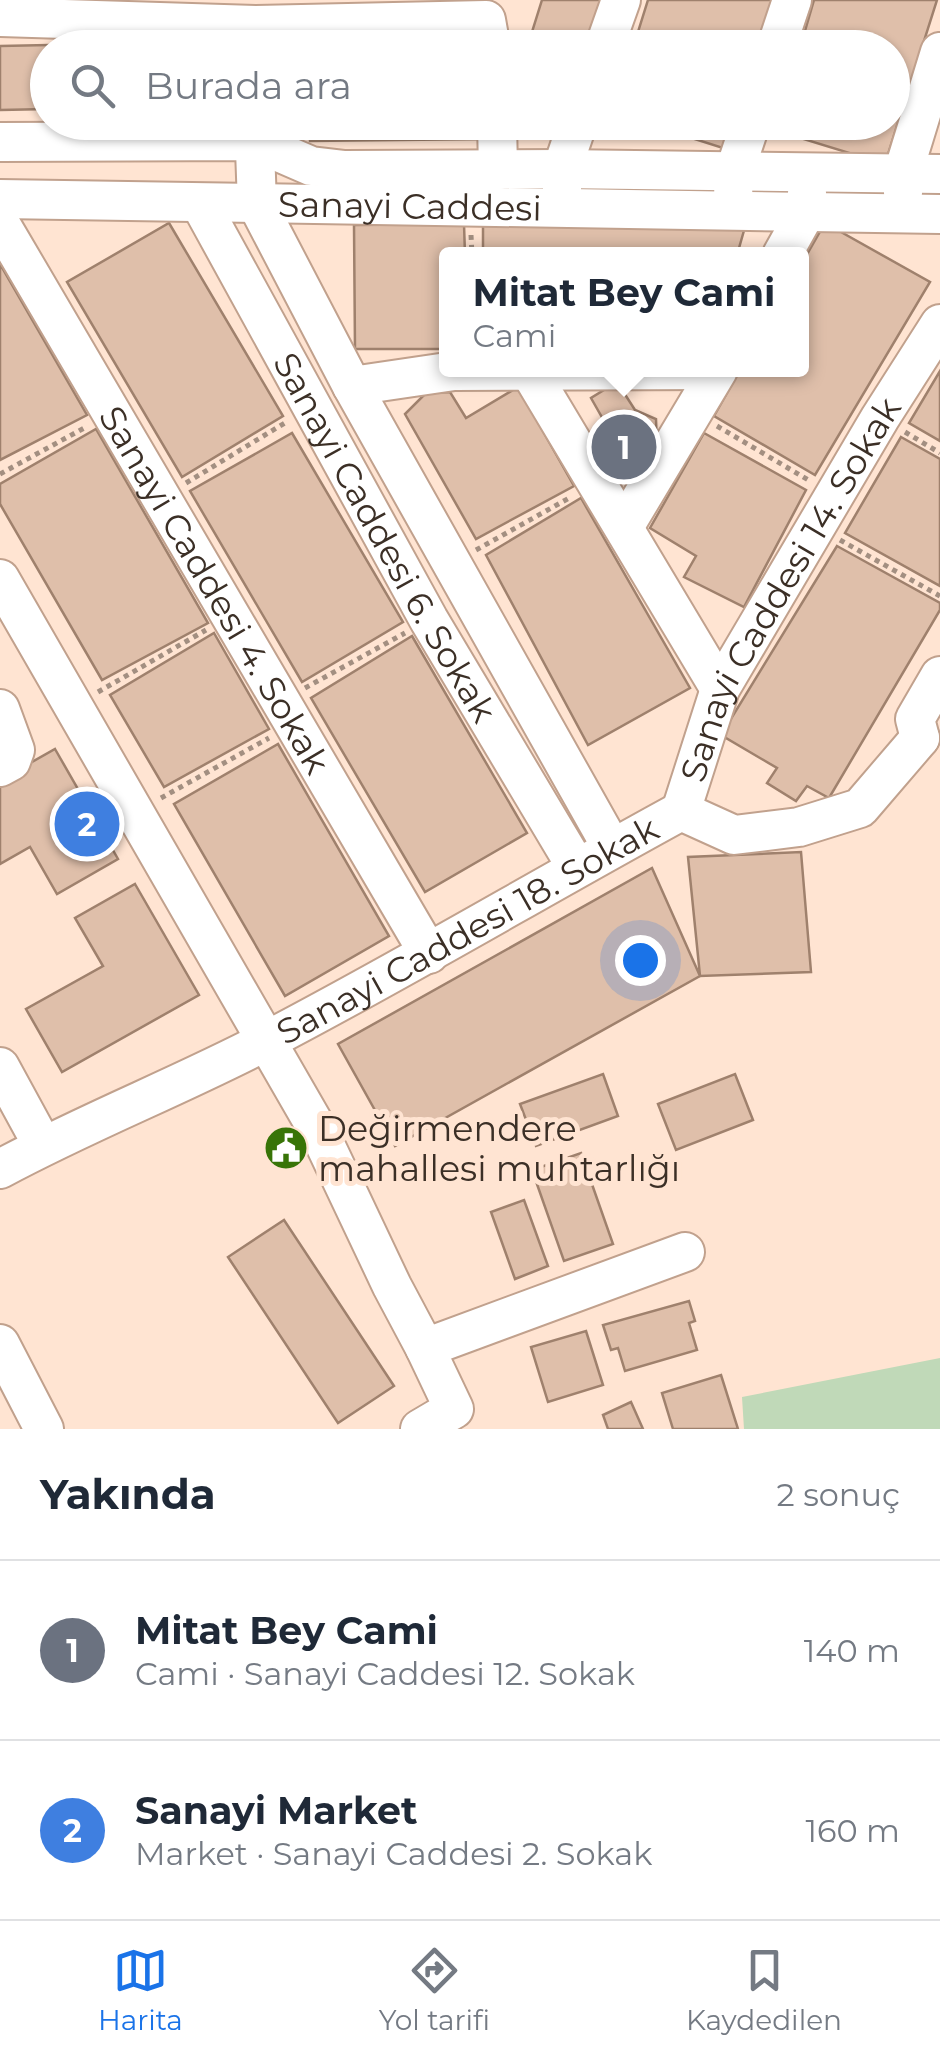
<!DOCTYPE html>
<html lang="tr">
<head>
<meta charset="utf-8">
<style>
  :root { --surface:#fff; --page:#f6f6f7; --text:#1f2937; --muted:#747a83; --line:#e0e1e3; --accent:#1a73e8 }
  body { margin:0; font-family:Montserrat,sans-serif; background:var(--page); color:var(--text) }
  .you { position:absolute; left:640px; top:960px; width:35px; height:35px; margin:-25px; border:8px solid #fff; border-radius:50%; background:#1a73e8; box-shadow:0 0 0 15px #1a73e833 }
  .badge { display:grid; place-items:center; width:65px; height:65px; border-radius:50%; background:var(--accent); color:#fff; font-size:32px; font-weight:700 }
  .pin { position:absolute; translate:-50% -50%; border:5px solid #fff; box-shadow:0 2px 10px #0006 }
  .popup { position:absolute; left:439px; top:247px; width:370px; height:130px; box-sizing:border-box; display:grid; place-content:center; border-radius:10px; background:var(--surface); filter:drop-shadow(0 2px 8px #0005); font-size:32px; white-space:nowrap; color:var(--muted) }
  .popup b { font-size:38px; color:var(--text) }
  .popup::after { content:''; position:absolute; left:50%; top:100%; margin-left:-20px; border:20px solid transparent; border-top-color:var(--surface) }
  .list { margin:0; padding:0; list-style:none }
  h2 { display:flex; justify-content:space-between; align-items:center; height:130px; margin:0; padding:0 40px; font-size:42px }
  h2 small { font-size:32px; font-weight:400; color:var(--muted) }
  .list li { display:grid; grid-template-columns:65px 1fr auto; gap:30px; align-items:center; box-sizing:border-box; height:180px; padding:0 40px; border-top:2px solid var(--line) }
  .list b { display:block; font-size:38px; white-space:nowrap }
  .list p { margin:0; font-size:32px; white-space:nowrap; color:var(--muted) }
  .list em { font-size:32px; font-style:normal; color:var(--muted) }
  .icon { flex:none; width:55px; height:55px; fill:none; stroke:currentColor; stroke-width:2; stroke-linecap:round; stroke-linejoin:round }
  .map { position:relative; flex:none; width:940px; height:1429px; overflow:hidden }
  .search { position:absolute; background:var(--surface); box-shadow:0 2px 8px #0004; left:30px; right:30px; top:30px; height:110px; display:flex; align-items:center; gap:25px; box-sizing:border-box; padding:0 35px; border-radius:55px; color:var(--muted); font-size:38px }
  .sheet { height:490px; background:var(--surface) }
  nav { display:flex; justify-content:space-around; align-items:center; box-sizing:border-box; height:140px; border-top:2px solid var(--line); background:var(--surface); font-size:28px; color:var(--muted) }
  nav a { display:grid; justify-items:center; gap:5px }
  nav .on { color:var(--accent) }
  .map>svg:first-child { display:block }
</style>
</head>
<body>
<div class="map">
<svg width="940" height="1429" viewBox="0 0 940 1429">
  <rect width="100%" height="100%" fill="#ffe4d2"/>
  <!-- green -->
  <polygon fill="#c0d9b8" points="940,1358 940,1429 744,1429 742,1397"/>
  <!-- building -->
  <g fill="#dfbfaa" stroke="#9f816d" stroke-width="2.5">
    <polygon points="542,0 607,0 592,48 527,48"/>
    <polygon points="648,0 772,0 757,48 633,48"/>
    <polygon points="814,0 937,0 885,164 774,130 776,122 892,122 892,48 800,48"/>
    <polygon points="246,41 246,48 48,48 48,109 0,110 0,46"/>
    <polygon points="310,122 488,122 488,139 310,141"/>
    <polygon points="516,122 569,122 563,140"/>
    <polygon points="641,122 734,122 726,149"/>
    <polygon points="749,213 737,255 483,255 483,224"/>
    <polygon points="169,223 283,416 182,477 67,282"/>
    <polygon points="825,223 930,282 815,475 714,416 740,370 802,370 802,263"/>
    <polygon points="464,224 465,255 446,255 446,349 355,349 354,225"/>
    <polygon points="0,264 87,415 0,460"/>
    <polygon points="940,371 940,441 909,423"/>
    <polygon points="617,382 635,410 656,419 657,451 636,465 611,453 608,428 591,398"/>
    <polygon points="518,387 574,486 476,539 405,414 426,393 450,392 466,418"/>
    <polygon points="96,429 208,623 102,680 0,504 0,484"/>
    <polygon points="292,433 403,622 302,682 190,491"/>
    <polygon points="704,433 806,490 744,607 684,577 696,556 650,528"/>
    <polygon points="901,437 940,459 940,586 845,533"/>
    <polygon points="581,498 690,688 588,745 486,555"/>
    <polygon points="837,546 940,603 940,610 829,798 807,786 796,801 767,783 777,768 721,735"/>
    <polygon points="214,633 269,729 164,787 110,695"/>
    <polygon points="412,636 527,833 425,892 311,698"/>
    <polygon points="278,744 389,936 285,996 174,804"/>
    <polygon points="55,749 118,859 57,894 30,847 0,864 0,780"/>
    <polygon points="801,852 811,972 700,976 688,857"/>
    <polygon points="652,868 700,976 395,1146 338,1044"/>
    <polygon points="135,884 199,995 62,1072 26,1009 103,966 75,918"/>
    <polygon points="603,1074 618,1116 536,1146 520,1104"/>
    <polygon points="735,1074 753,1120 676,1150 658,1104"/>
    <polygon points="292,1133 301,1153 280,1163 271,1142"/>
    <polygon points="581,1153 613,1244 564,1261 532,1170"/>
    <polygon points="524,1200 548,1266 515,1279 491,1212"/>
    <polygon points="284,1220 394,1386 338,1423 228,1257"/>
    <polygon points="689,1301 695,1321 689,1323 697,1350 625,1371 618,1348 611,1350 603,1325"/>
    <polygon points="586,1331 603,1385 548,1402 531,1347"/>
    <polygon points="721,1375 738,1429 673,1429 662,1393"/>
    <polygon points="631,1402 643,1429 608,1429 603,1415"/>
  </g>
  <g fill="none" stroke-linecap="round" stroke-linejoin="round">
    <defs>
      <g id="minor">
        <polyline points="0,17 256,25 486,20 491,48"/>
        <polyline points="604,48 621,0"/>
        <polyline points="776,48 792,0"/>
        <polyline points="254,122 257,204 352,386 612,848"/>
        <polyline points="497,122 498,170"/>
        <polyline points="0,142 253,141 311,166 345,170 562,169 940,174"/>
        <polyline points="562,192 562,169 578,122"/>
        <polyline points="903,193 903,173 940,52"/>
        <polyline points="733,197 734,173 751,122"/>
        <path id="s1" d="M0,199L940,214"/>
        <path id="s2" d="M200,203L429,620L577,868"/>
        <path id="s3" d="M0,223L429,954"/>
        <polyline points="782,255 806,212 807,193"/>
        <polyline points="529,370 720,689"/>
        <polyline points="352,386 454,371 717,370"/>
        <polyline points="624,527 718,370"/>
        <polyline points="0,579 320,1134 392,1286 425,1348"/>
        <polyline points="0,709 15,750 11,761 0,767"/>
        <polyline points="920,738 915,719 940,676"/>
        <path id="s4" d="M681,811L720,689L880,418L940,324"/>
        <polyline points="0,1067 43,1146"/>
        <path id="s5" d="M0,1169C87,1122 180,1086 268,1040C408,967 543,886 681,811L734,835L799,827L860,808L920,738"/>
        <polyline points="0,1344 44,1429"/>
        <polyline points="420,1429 454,1409 425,1348 685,1252"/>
      </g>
    </defs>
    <!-- minor casing -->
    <use href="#minor" stroke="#c1a18d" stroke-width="42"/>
    <!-- path -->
    <g stroke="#a38f81" stroke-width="5" stroke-dasharray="5 5" stroke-linecap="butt">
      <polyline points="471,235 472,255"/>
      <polyline points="717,426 810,481"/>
      <polyline points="905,432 940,453"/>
      <polyline points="0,474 86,427"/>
      <polyline points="186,483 288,421"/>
      <polyline points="840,540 940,596"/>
      <polyline points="476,550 571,497"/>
      <polyline points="305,688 405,633"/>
      <polyline points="98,692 206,630"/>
      <polyline points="161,798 269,738"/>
    </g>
    <!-- minor -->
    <use href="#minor" stroke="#fff" stroke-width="38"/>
  </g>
  <!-- icons -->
  <defs>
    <symbol id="civic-disc" viewBox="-11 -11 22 22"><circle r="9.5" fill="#387407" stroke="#ffe4d2"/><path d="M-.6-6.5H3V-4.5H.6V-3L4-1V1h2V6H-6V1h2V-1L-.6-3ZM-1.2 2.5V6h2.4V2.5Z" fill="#fff"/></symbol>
  </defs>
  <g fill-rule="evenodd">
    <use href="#civic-disc" x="261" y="1123" width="50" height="50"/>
  </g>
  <g text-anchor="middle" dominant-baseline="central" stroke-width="10" stroke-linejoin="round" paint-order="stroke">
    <!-- street labels -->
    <g font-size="35" fill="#3b2f26" stroke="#ffe4d2">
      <text stroke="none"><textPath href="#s1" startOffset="410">Sanayi Caddesi</textPath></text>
      <text stroke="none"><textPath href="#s2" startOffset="382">Sanayi Caddesi 6. Sokak</textPath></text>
      <text stroke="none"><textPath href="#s3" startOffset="425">Sanayi Caddesi 4. Sokak</textPath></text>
      <text stroke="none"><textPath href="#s4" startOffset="248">Sanayi Caddesi 14. Sokak</textPath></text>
      <text stroke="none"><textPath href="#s5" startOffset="525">Sanayi Caddesi 18. Sokak</textPath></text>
    </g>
    <!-- poi labels -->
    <g font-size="35" fill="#3b2f26" stroke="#ffe4d2" text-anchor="start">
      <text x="318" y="1128">Değirmendere<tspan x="318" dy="40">mahallesi muhtarlığı</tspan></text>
    </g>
  </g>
</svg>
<div class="you"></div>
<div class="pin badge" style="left:624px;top:447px;background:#6b7280">1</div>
<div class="popup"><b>Mitat Bey Cami</b>Cami</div>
<div class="pin badge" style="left:87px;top:824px;background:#3f7fe0">2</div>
<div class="search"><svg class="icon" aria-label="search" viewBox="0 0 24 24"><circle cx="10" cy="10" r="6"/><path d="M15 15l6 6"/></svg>Burada ara</div>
</div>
<section class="sheet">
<h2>Yakında<small>2 sonuç</small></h2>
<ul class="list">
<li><span class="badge" style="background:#6b7280">1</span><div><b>Mitat Bey Cami</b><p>Cami · Sanayi Caddesi 12. Sokak</p></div><em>140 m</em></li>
<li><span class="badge" style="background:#3f7fe0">2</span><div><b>Sanayi Market</b><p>Market · Sanayi Caddesi 2. Sokak</p></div><em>160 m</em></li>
</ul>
</section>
<nav>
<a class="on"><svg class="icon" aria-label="map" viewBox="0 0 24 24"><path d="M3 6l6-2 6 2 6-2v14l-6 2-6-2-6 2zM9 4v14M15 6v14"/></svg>Harita</a>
<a><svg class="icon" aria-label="directions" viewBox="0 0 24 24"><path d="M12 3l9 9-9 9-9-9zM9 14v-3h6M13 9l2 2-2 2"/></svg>Yol tarifi</a>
<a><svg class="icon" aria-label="saved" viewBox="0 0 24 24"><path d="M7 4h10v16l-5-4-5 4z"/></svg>Kaydedilen</a>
</nav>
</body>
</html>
